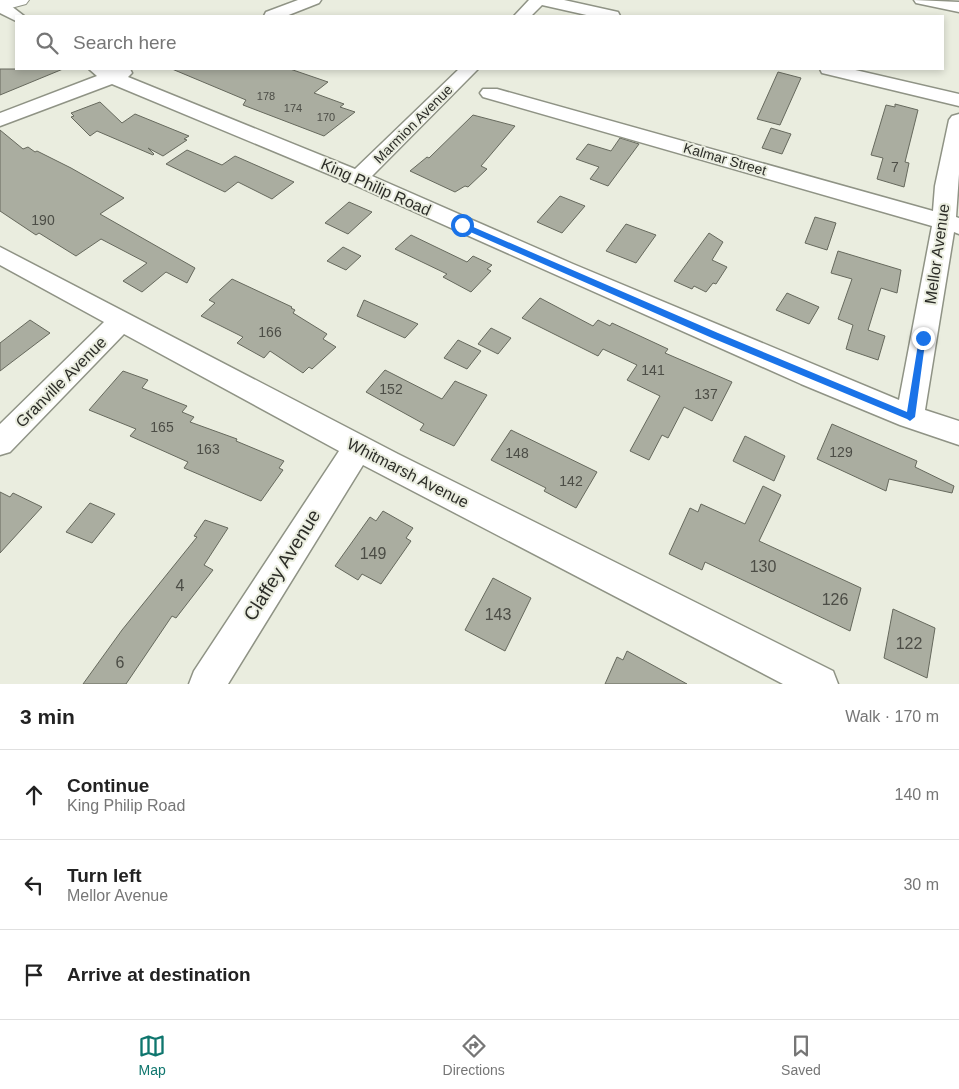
<!DOCTYPE html>
<html lang="en">
<head>
<meta charset="utf-8">
<style>
  :root { --surface:#fff; --page:#f6f6f6; --text:#222; --muted:#767676; --line:#e0e0e0; --accent:#0f766e }
  body { margin:0; font-family:Arial,sans-serif; background:var(--page); color:var(--text) }
  .stop { position:absolute; width:15px; height:15px; margin:-11px; border:4px solid #1a73e8; border-radius:50%; background:#fff }
  .stop.end { background:#1a73e8; border-color:#fff; box-shadow:0 1px 5px #0008 }
  .list { margin:0; padding:0; list-style:none }
  h2 { display:flex; justify-content:space-between; align-items:center; height:65px; margin:0; padding:0 20px; font-size:21px }
  h2 small { font-size:16px; font-weight:400; color:var(--muted) }
  .list li { display:grid; grid-template-columns:32px 1fr auto; gap:15px; align-items:center; box-sizing:border-box; height:90px; padding:0 20px; border-top:1px solid var(--line) }
  .list b { display:block; font-size:19px; white-space:nowrap }
  .list p { margin:0; font-size:16px; white-space:nowrap; color:var(--muted) }
  .list em { font-size:16px; font-style:normal; color:var(--muted) }
  .icon { flex:none; width:28px; height:28px; fill:none; stroke:currentColor; stroke-width:2; stroke-linecap:round; stroke-linejoin:round }
  .map { position:relative; flex:none; width:959px; height:684px; overflow:hidden }
  .search { position:absolute; background:var(--surface); box-shadow:0 2px 8px #0003; left:15px; right:15px; top:15px; height:55px; display:flex; align-items:center; gap:12px; box-sizing:border-box; padding:0 18px; border-radius:0px; color:var(--muted); font-size:19px }
  .sheet { height:335px; background:var(--surface) }
  nav { display:flex; justify-content:space-around; align-items:center; box-sizing:border-box; height:70px; border-top:1px solid var(--line); background:var(--surface); font-size:14px; color:var(--muted) }
  nav a { display:grid; justify-items:center; gap:2px }
  nav .on { color:var(--accent) }
  .map>svg:first-child { display:block }
</style>
</head>
<body>
<div class="map">
<svg width="959" height="684" viewBox="0 0 959 684">
  <rect width="100%" height="100%" fill="#eaeddf"/>
  <!-- building -->
  <g fill="#aaada0" stroke="#66695d">
    <polygon points="0,69 63,69 0,95"/>
    <polygon points="172,69 290,69 328,82 314,93 344,104 340,107 355,112 324,136 243,105 246,100"/>
    <polygon points="778,72 801,78 780,125 757,119"/>
    <polygon points="100,102 122,123 135,114 189,136 184,139 187,140 163,156 148,148 154,154 153,155 97,131 90,136 71,117 74,116 71,113"/>
    <polygon points="895,104 918,110 905,162 909,163 904,187 877,179 883,158 871,155 886,105 895,107"/>
    <polygon points="473,115 515,126 481,166 487,169 468,187 465,186 455,192 410,171 427,157 429,158"/>
    <polygon points="771,128 791,134 782,154 762,148"/>
    <polygon points="0,130 23,149 28,147 35,152 37,151 71,168 124,198 100,214 195,268 187,283 166,272 142,292 123,281 147,263 101,239 76,256 39,233 36,235 0,211"/>
    <polygon points="620,138 639,144 608,186 590,179 599,167 576,159 588,144 611,151"/>
    <polygon points="187,150 222,165 235,156 294,182 272,199 238,182 225,192 166,164"/>
    <polygon points="560,196 585,206 562,233 537,222"/>
    <polygon points="349,202 372,212 348,234 325,223"/>
    <polygon points="815,217 836,223 827,250 805,243"/>
    <polygon points="626,224 656,235 636,263 606,251"/>
    <polygon points="709,233 723,242 712,260 727,267 716,284 713,283 706,292 694,286 692,289 674,281"/>
    <polygon points="411,235 467,262 473,256 492,265 487,269 491,271 471,292 443,277 447,274 395,249"/>
    <polygon points="343,247 361,256 346,270 327,261"/>
    <polygon points="838,251 901,270 897,293 881,288 868,330 885,336 878,360 846,349 853,325 838,319 852,279 831,273"/>
    <polygon points="232,279 292,307 291,308 295,310 293,313 327,334 323,339 336,347 312,369 309,367 303,373 270,351 264,358 237,343 243,337 201,316 215,303 209,300"/>
    <polygon points="787,293 819,307 809,324 776,310"/>
    <polygon points="540,298 593,326 598,320 610,326 612,323 668,349 665,353 732,382 712,421 684,407 668,438 662,435 649,460 630,451 660,396 627,380 637,365 603,349 598,356 522,318"/>
    <polygon points="364,300 418,324 405,338 357,316"/>
    <polygon points="30,320 50,333 0,371 0,343"/>
    <polygon points="491,328 511,338 498,354 478,344"/>
    <polygon points="458,340 481,351 467,369 444,358"/>
    <polygon points="385,370 442,399 455,381 487,395 454,446 420,430 424,424 366,392"/>
    <polygon points="123,371 148,380 142,388 187,406 182,412 194,417 190,422 237,439 236,441 284,461 279,468 283,470 261,501 184,468 188,462 130,436 136,429 89,410"/>
    <polygon points="832,424 917,461 915,467 954,486 952,493 889,479 886,491 817,459"/>
    <polygon points="511,430 597,472 576,508 544,491 546,488 491,460"/>
    <polygon points="745,436 785,456 774,481 733,461"/>
    <polygon points="763,486 781,495 759,541 861,588 850,631 705,562 702,570 669,554 690,508 698,512 701,504 745,524"/>
    <polygon points="0,492 10,497 13,493 42,507 0,553"/>
    <polygon points="90,503 115,514 92,543 66,532"/>
    <polygon points="383,511 413,528 406,538 411,541 381,584 362,574 358,580 335,566 370,517 376,521"/>
    <polygon points="205,520 228,528 204,565 213,570 176,618 172,616 126,684 83,684 122,630 197,537 194,536"/>
    <polygon points="493,578 531,598 505,651 465,630"/>
    <polygon points="893,609 935,628 927,678 884,658"/>
    <polygon points="627,651 687,684 605,684 617,657 623,660"/>
  </g>
  <g fill="none" stroke-linecap="round" stroke-linejoin="round">
    <defs>
      <g id="minor">
        <polygon points="298,0 321,0 319,3 286,16 264,16 266,12"/>
        <polygon points="529,0 564,0 618,12 620,16 591,16 542,5 531,16 514,16"/>
        <polygon points="914,0 959,2 959,12 916,3"/>
        <polygon points="0,1 6,2 24,16 16,16 16,21 0,13"/>
        <polygon points="89,69 130,69 132,73 128,77 355,169 459,69 478,69 372,176 573,264 899,400 932,226 483,97 480,93 483,89 497,89 933,211 935,186 949,120 952,116 959,114 959,174 956,217 959,218 959,234 954,232 925,410 959,421 959,445 900,425 801,384 350,183 112,84 0,126 0,113 97,76"/>
        <polygon points="820,69 851,69 959,94 959,106 822,73"/>
        <polygon points="0,247 398,454 833,671 838,684 783,684 363,465 228,684 189,684 194,671 339,451 124,334 10,452 0,455 0,424 104,322 0,265"/>
      </g>
      <polygon id="secondary" points="0,0 29,0 26,4 0,11"/>
    </defs>
    <!-- minor casing -->
    <use href="#minor" stroke="#8f9385" stroke-width="3"/>
    <!-- secondary casing -->
    <use href="#secondary" stroke="#8f9385" stroke-width="2"/>
    <!-- minor -->
    <use href="#minor" fill="#fff" fill-rule="evenodd"/>
    <!-- secondary -->
    <use href="#secondary" fill="#fff" fill-rule="evenodd"/>
  </g>
  <!-- route -->
  <polygon fill="#1a73e8" points="459,223 464,223 718,333 907,412 919,338 926,336 915,417 910,421 907,419 712,338 459,227"/>
  <g text-anchor="middle" dominant-baseline="central" stroke-width="4" stroke-linejoin="round" paint-order="stroke">
    <!-- far-number labels -->
    <g font-size="11" fill="#4c4d46">
      <text x="266" y="96">178</text>
      <text x="293" y="108">174</text>
      <text x="326" y="117">170</text>
    </g>
    <!-- far-street labels -->
    <g font-size="14" fill="#2c2d28" stroke="#eaeddf">
      <text transform="translate(413 124) rotate(-45)">Marmion Avenue</text>
      <text transform="translate(725 159) rotate(16)">Kalmar Street</text>
    </g>
    <!-- number labels -->
    <g font-size="14" fill="#4c4d46">
      <text x="895" y="167">7</text>
      <text x="43" y="220">190</text>
      <text x="270" y="332">166</text>
      <text x="653" y="370">141</text>
      <text x="391" y="389">152</text>
      <text x="706" y="394">137</text>
      <text x="162" y="427">165</text>
      <text x="208" y="449">163</text>
      <text x="841" y="452">129</text>
      <text x="517" y="453">148</text>
      <text x="571" y="481">142</text>
    </g>
    <!-- street labels -->
    <g font-size="16" fill="#2c2d28" stroke="#eaeddf">
      <text transform="translate(376 187) rotate(24)">King Philip Road</text>
      <text transform="translate(937 254) rotate(-82)">Mellor Avenue</text>
      <text transform="translate(61 382) rotate(-45)">Granville Avenue</text>
      <text transform="translate(408 473) rotate(27)">Whitmarsh Avenue</text>
    </g>
    <!-- near-number labels -->
    <g font-size="16" fill="#4c4d46">
      <text x="373" y="553">149</text>
      <text x="763" y="566">130</text>
      <text x="180" y="585">4</text>
      <text x="835" y="599">126</text>
      <text x="498" y="614">143</text>
      <text x="909" y="643">122</text>
      <text x="120" y="662">6</text>
    </g>
    <!-- near-street labels -->
    <g font-size="19" fill="#2c2d28" stroke="#eaeddf">
      <text transform="translate(282 565) rotate(-58)">Claffey Avenue</text>
    </g>
  </g>
</svg>
<div class="stop" style="left:462px;top:225px"></div>
<div class="stop end" style="left:923px;top:338px"></div>
<div class="search"><svg class="icon" aria-label="search" viewBox="0 0 24 24"><circle cx="10" cy="10" r="6"/><path d="M15 15l6 6"/></svg>Search here</div>
</div>
<section class="sheet">
<h2>3 min<small>Walk · 170 m</small></h2>
<ul class="list">
<li><svg class="icon" aria-label="ahead" viewBox="0 0 24 24"><path d="M12 20V5M6 11l6-6 6 6"/></svg><div><b>Continue</b><p>King Philip Road</p></div><em>140 m</em></li>
<li><svg class="icon" aria-label="left" viewBox="0 0 24 24"><path d="M17 20v-9H6M10 6l-5 5 5 5"/></svg><div><b>Turn left</b><p>Mellor Avenue</p></div><em>30 m</em></li>
<li><svg class="icon" aria-label="arrive" viewBox="0 0 24 24"><path d="M6 21V4h12l-3 4 3 4H6"/></svg><div><b>Arrive at destination</b></div></li>
</ul>
</section>
<nav>
<a class="on"><svg class="icon" aria-label="map" viewBox="0 0 24 24"><path d="M3 6l6-2 6 2 6-2v14l-6 2-6-2-6 2zM9 4v14M15 6v14"/></svg>Map</a>
<a><svg class="icon" aria-label="directions" viewBox="0 0 24 24"><path d="M12 3l9 9-9 9-9-9zM9 14v-3h6M13 9l2 2-2 2"/></svg>Directions</a>
<a><svg class="icon" aria-label="saved" viewBox="0 0 24 24"><path d="M7 4h10v16l-5-4-5 4z"/></svg>Saved</a>
</nav>
</body>
</html>
